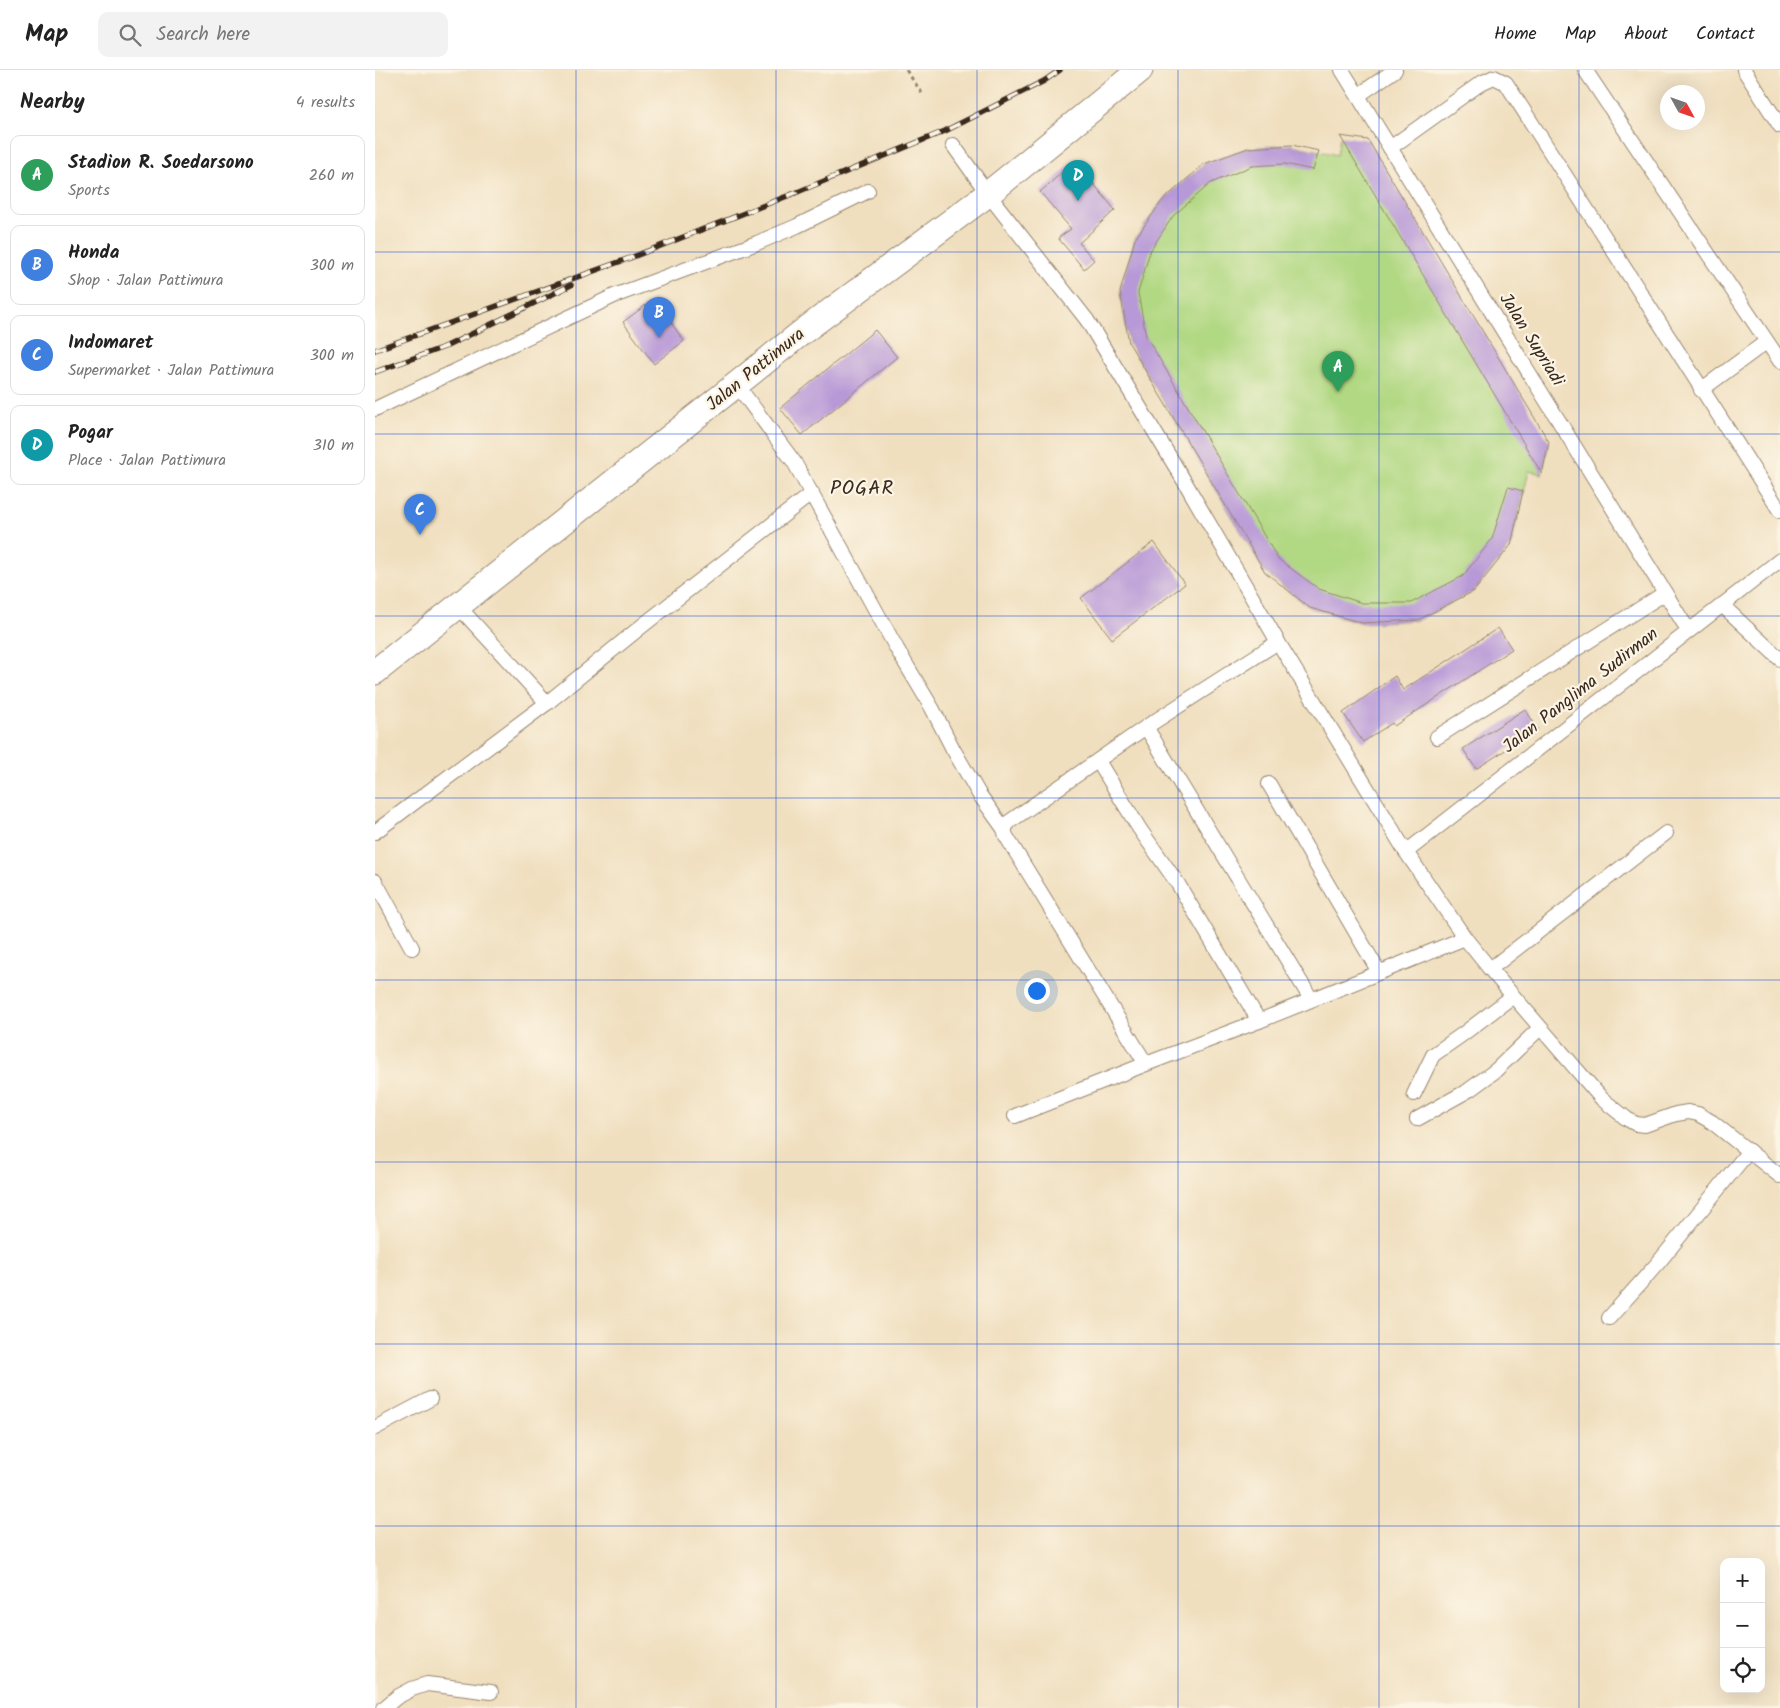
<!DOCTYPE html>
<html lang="en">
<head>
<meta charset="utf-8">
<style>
  :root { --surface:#fff; --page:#f2f2f2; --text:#222; --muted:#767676; --line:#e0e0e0; --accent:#c8321e }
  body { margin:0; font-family:Kalam,sans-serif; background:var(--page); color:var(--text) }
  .controls { position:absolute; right:15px; bottom:15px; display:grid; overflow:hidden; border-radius:10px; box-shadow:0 5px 20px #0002 }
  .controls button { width:45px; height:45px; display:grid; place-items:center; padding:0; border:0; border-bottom:1px solid var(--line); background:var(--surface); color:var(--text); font:25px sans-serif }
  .compass { position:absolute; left:1285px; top:15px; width:45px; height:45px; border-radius:50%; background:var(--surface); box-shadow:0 5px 20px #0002; rotate:130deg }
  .you { position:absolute; left:661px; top:920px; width:18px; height:18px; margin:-12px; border:4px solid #fff; border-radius:50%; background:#1a73e8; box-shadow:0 0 0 8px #1a73e833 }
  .badge { display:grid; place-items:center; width:32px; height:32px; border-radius:50%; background:var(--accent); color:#fff; font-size:16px; font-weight:700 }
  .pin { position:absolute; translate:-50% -41px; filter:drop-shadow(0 1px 2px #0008) }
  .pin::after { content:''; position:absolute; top:26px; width:18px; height:15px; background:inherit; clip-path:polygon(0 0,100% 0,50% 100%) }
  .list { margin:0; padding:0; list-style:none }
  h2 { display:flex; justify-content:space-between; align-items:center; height:65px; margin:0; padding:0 20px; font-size:21px }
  h2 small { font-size:16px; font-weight:400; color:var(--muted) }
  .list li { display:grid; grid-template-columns:32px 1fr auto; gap:15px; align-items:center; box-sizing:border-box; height:80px; margin:0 10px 10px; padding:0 10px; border:1px solid var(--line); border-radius:10px }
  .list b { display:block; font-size:19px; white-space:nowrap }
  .list p { margin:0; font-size:16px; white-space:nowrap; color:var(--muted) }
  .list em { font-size:16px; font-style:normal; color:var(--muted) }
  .icon { flex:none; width:28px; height:28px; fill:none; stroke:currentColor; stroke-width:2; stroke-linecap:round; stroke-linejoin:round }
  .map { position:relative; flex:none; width:1405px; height:1638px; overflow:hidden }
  header { display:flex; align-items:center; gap:30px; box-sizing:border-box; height:70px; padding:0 25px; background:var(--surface); border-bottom:1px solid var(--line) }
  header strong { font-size:24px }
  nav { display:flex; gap:28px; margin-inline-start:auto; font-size:18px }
  .search { width:350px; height:45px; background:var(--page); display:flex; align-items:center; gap:12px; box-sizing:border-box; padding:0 18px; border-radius:10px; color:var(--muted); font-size:19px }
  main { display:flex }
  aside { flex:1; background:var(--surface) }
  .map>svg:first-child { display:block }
</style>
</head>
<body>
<header>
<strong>Map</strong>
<div class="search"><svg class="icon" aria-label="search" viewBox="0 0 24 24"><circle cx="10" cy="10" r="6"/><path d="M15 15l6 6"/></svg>Search here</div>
<nav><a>Home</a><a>Map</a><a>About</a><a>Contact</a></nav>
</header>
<main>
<aside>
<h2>Nearby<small>4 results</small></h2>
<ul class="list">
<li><span class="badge" style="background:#2e9e5b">A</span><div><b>Stadion R. Soedarsono</b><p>Sports</p></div><em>260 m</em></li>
<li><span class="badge" style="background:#3f7fe0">B</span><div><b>Honda</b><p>Shop · Jalan Pattimura</p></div><em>300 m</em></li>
<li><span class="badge" style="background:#3f7fe0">C</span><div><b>Indomaret</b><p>Supermarket · Jalan Pattimura</p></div><em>300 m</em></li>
<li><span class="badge" style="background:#0f9aa8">D</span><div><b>Pogar</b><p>Place · Jalan Pattimura</p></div><em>310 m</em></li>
</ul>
</aside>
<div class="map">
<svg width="1405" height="1638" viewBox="0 0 1405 1638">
  <rect width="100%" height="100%" fill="#fcf5e5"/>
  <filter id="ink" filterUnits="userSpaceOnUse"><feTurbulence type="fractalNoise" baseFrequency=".02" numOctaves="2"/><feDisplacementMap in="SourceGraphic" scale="10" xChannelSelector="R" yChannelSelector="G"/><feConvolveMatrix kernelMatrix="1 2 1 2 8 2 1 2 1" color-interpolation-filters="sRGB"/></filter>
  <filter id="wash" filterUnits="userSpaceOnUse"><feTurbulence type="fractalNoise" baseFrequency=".0096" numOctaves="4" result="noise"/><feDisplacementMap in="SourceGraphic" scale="20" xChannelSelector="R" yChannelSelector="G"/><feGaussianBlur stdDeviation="1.12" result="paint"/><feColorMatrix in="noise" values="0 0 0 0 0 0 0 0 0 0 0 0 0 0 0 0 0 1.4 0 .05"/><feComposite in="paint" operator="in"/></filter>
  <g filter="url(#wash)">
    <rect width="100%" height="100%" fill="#f0dfbf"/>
    <!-- green -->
    <polygon fill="#b1d882" stroke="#768150" points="965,66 1174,372 1167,404 1154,401 1136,475 1099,521 1043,550 987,553 935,538 890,502 754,273 745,222 760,169 787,131 829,94 873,78 917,75 962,85"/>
    <g id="blocks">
      <!-- building -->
      <g fill="#b899d7">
        <polygon points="965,66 993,70 1174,372 1167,404"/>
        <polygon points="917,75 944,81 938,100 910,94 877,96 836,113 798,146 775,181 763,223 771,266 903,489 944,519 987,533 1036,533 1088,506 1117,469 1133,417 1148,421 1136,475 1099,521 1043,550 987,553 935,538 890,502 754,273 745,222 760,169 787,131 829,94 873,78"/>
        <polygon points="700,91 740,140 704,173 719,190 709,199 683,168 696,159 665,122"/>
        <polygon points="279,229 309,271 279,294 248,252"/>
        <polygon points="500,260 522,287 427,365 405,338"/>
        <polygon points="779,472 810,514 737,569 706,528"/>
        <polygon points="1123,558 1137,579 1019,656 1017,653 988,672 968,643 1020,606 1028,620"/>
        <polygon points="1150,639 1163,659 1101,699 1088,679"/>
      </g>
    </g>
  </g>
  <g filter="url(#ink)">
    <use href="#blocks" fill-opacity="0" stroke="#96846e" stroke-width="1"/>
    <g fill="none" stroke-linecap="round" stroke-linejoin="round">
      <defs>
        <g id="street">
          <polyline points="967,0 1313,560"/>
          <polyline points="1210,0 1405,291"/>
          <polyline points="1369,0 1405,56"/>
          <polyline points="984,25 1020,0"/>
          <polyline points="578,75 613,124 712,250 811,414 903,572 1031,782 1090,868 1115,899 1227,1029 1252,1049 1261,1054 1270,1055 1301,1044 1313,1042 1323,1044 1337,1052 1405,1106"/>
          <polyline points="1015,78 1106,13 1119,7 1131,13 1405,441"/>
          <polyline points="362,315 419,392 522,579 557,638 578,679 604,724 629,759 631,766 771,994"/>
          <polyline points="1326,320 1391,272"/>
          <polyline points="0,339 239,226 382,173 422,156 493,121"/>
          <polyline points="1347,535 1405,589"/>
          <polyline points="83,536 172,633"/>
          <polyline points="771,657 936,929"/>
          <polyline points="1062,667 1290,523"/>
          <polyline points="723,691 764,758 803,814 884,951"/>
          <polyline points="894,714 1004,902"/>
          <polyline points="629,759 634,752 771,657 903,572"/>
          <polyline points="0,762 172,633 267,556 437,423"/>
          <polyline points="1031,782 1405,490"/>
          <polyline points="0,811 37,878"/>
          <polyline points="1115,899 1291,763"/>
          <polyline points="1039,1024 1058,985 1088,964 1138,926"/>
          <polyline points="640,1046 771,994 884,951 1090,868"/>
          <polyline points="1042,1049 1094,1020 1120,1001 1165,958"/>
          <polyline points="1234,1248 1283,1193 1374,1081"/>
          <polyline points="0,1358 55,1329"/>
          <polyline points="9,1638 22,1627 37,1619 52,1614 116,1622"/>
        </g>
        <polyline id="highway" points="0,602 426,263 613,124 765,0"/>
      </defs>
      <!-- street casing -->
      <use href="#street" stroke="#96846e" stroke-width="16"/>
      <!-- highway casing -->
      <use href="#highway" stroke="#96846e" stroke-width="27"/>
      <!-- path -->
      <polyline stroke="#96846e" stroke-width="3" stroke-dasharray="4 4" stroke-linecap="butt" points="531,0 549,26"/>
      <!-- street -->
      <use href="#street" stroke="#fff" stroke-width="14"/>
      <!-- highway -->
      <use href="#highway" stroke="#fff" stroke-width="25"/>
      <defs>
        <g id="rail">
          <polyline points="0,280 255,188 420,123 570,61 669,11 685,0"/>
          <polyline points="0,302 72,276 196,215"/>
        </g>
      </defs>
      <!-- rail casing -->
      <use href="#rail" stroke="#3b2a1e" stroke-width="5.5"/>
      <!-- rail -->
      <use href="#rail" stroke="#fcf5e5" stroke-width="4" stroke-dasharray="11" stroke-linecap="butt"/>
    </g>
  </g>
  <!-- grid -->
  <path fill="none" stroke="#1d4ed8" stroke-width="1" stroke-opacity="0.55" d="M201,0V1638M401,0V1638M602,0V1638M803,0V1638M1004,0V1638M1204,0V1638M0,182H1405M0,364H1405M0,546H1405M0,728H1405M0,910H1405M0,1092H1405M0,1274H1405M0,1456H1405"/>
  <g text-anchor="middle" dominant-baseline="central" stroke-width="4.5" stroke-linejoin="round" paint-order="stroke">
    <!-- street labels -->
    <g font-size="18" fill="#3b2a1e" stroke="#fcf5e5">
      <text transform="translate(1156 270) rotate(58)">Jalan Supriadi</text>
      <text transform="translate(381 300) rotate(-39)">Jalan Pattimura</text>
      <text transform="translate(1206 621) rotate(-38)">Jalan Panglima Sudirman</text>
    </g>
    <!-- quarter labels -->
    <g font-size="20" letter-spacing="1" fill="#3b2a1e" stroke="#fcf5e5">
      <text x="487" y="419">POGAR</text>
    </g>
  </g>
</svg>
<div class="controls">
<button>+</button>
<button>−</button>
<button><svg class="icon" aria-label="locate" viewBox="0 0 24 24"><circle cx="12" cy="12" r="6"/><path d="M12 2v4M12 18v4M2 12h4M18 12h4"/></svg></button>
</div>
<svg class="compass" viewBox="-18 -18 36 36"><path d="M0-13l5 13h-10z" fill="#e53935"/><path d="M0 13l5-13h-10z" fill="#767676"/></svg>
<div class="you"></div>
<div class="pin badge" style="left:963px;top:322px;background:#2e9e5b">A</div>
<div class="pin badge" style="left:284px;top:268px;background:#3f7fe0">B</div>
<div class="pin badge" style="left:45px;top:465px;background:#3f7fe0">C</div>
<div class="pin badge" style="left:703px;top:131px;background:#0f9aa8">D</div>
</div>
</main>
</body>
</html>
